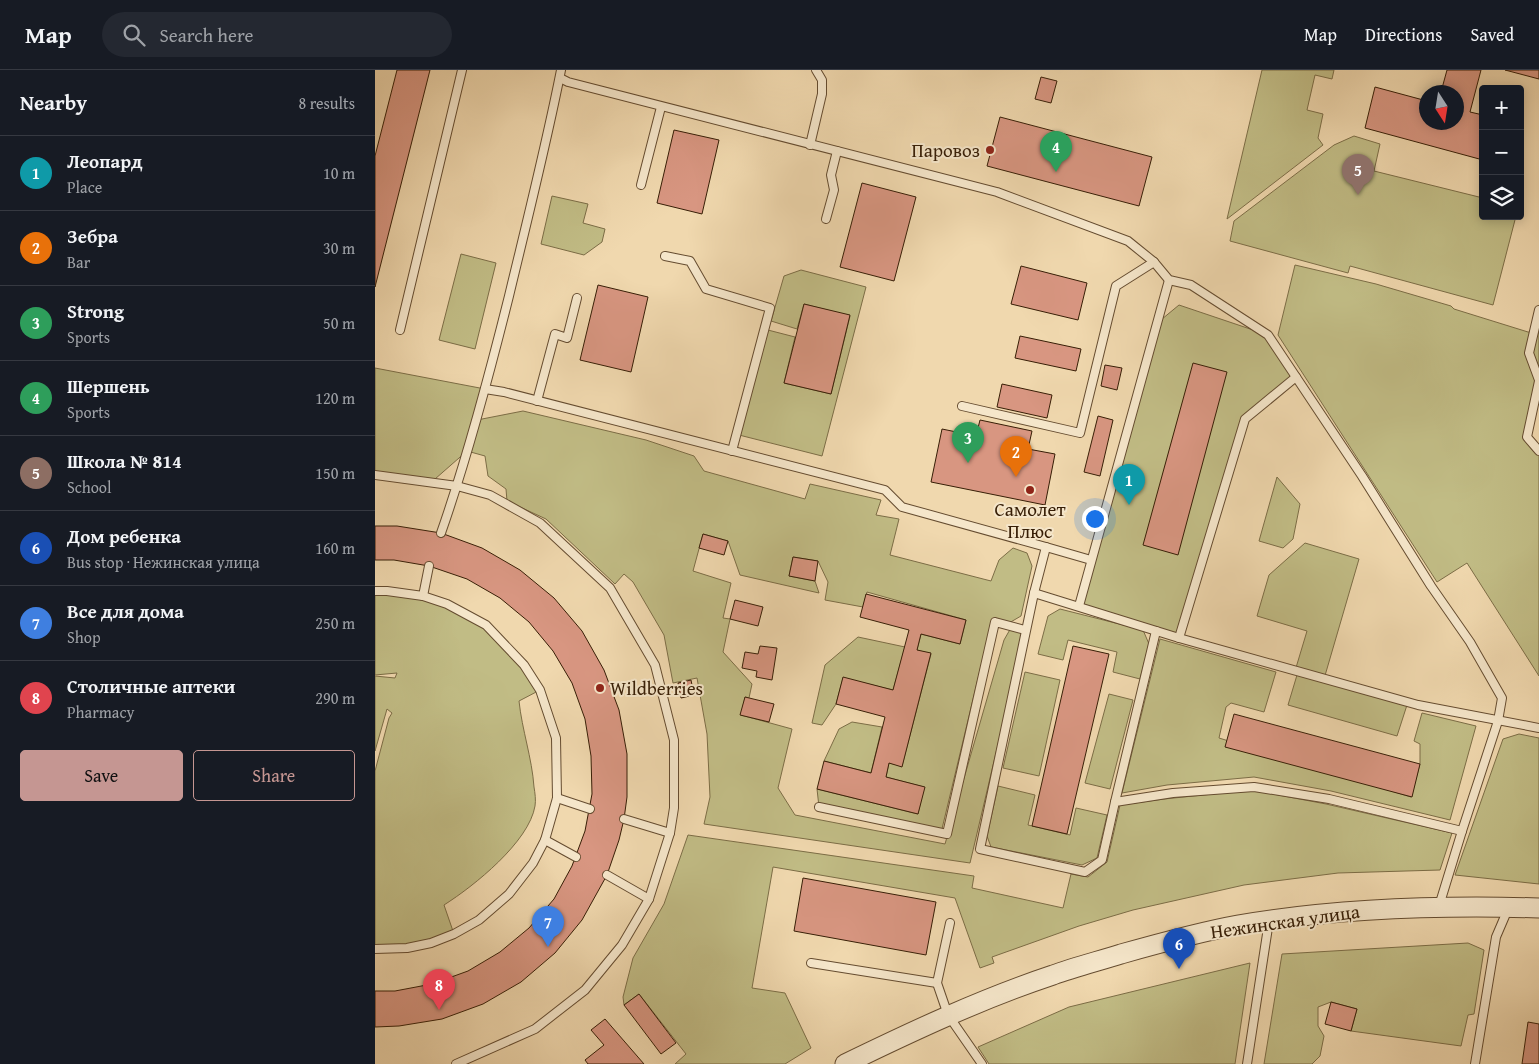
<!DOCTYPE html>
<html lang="en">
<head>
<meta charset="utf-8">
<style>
  :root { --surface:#171b24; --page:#242831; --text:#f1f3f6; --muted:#9ea1a6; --line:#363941; --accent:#c59692 }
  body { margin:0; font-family:"Gentium Book Plus",serif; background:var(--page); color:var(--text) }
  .controls { position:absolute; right:15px; top:15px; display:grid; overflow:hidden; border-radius:5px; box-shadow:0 2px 12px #0003 }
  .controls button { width:45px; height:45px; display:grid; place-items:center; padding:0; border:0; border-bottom:1px solid var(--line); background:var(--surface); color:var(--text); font:25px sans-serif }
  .compass { position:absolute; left:1044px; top:15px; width:45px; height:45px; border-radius:50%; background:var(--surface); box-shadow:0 2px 12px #0003; rotate:168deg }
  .you { position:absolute; left:719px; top:448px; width:18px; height:18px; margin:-12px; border:4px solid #fff; border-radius:50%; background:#1a73e8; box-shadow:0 0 0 8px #1a73e833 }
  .badge { display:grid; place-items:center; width:32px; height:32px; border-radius:50%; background:var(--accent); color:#fff; font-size:16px; font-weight:700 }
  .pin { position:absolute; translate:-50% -41px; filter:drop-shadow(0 1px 2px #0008) }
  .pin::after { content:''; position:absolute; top:26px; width:18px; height:15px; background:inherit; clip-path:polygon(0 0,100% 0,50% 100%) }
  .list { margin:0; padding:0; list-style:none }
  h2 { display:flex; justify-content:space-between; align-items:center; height:65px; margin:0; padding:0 20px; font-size:21px }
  h2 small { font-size:16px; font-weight:400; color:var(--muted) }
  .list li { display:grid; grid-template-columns:32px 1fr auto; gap:15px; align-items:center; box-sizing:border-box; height:75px; padding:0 20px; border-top:1px solid var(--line) }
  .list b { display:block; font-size:19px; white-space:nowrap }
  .list p { margin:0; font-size:16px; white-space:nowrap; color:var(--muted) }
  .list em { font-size:16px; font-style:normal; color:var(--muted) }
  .actions { display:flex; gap:10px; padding:15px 20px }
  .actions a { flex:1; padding:11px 0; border:1px solid var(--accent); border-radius:5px; text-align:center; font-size:18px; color:var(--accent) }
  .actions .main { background:var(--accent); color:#111 }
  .icon { flex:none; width:28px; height:28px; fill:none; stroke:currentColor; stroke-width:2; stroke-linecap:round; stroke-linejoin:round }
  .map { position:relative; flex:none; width:1164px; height:994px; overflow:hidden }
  header { display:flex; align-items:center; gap:30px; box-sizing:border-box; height:70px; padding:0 25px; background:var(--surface); border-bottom:1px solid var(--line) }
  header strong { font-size:24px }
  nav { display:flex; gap:28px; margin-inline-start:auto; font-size:18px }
  .search { width:350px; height:45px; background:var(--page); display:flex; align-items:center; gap:12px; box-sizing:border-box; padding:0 18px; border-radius:28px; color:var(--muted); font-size:19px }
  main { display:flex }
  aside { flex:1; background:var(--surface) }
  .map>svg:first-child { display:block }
</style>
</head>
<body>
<header>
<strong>Map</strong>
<div class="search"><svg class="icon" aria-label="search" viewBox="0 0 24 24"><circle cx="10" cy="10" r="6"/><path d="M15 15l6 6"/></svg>Search here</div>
<nav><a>Map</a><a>Directions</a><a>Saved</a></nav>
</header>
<main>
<aside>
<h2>Nearby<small>8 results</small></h2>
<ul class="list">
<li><span class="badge" style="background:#0f9aa8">1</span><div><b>Леопард</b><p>Place</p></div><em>10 m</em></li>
<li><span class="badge" style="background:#e8710a">2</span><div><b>Зебра</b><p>Bar</p></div><em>30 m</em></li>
<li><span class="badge" style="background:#2e9e5b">3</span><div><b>Strong</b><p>Sports</p></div><em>50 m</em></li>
<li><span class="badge" style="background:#2e9e5b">4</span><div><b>Шершень</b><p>Sports</p></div><em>120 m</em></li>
<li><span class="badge" style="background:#8d6e63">5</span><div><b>Школа № 814</b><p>School</p></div><em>150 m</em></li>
<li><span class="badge" style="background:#1a4fb4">6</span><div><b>Дом ребенка</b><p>Bus stop · Нежинская улица</p></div><em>160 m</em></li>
<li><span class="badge" style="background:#3f7fe0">7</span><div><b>Все для дома</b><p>Shop</p></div><em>250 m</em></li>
<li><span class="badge" style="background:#e0444e">8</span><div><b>Столичные аптеки</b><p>Pharmacy</p></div><em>290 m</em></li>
</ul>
<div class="actions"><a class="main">Save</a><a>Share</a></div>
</aside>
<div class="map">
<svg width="1164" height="994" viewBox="0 0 1164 994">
  <rect width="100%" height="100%" fill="#f0d8ae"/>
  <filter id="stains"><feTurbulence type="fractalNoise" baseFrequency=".004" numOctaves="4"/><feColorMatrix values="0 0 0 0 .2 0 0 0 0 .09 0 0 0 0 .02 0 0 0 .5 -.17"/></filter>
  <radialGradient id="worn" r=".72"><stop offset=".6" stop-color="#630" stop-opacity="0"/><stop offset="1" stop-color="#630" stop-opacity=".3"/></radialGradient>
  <!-- green -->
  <g fill="#c1bc85" stroke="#7c6d46">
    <polygon points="887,0 959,0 957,9 940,5 932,40 948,44 943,68 948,75 852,149"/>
    <polygon points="979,66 1005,74 999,101 1108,128 1108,146 1141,146 1118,235 975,196 973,203 855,171 859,151 959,75"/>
    <polygon points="177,126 213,134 208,153 230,159 227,172 209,185 166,174"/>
    <polygon points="86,184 121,193 100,279 64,270"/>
    <polygon points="920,195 1001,214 1076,236 1079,239 1153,262 1164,263 1164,319 1153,366 1164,378 1164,606 1092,493 1062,512 903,265"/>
    <polygon points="426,200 491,217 447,386 364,365 389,259 420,267 409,313 456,324 475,246 429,234 422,259 396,251 409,206"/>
    <polygon points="804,235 893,265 921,307 870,349 804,568 705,536 781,254"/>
    <polygon points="0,298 110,319 102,350 148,341 271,370 319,386 329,401 430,429 435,414 506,430 501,445 524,449 515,485 616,511 624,490 638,478 652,483 657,496 646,546 634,553 617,550 566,763 444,737 442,719 543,744 549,717 511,707 514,693 527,696 556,584 542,580 546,564 585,574 591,550 492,522 488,537 450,530 453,512 443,491 418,487 414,506 440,511 444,523 365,505 353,471 328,464 318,501 356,513 348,548 355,549 348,582 377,614 374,628 370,627 366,645 417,659 403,718 420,745 570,774 629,570 637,556 650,560 595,793 329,754 335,727 332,664 322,608 298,613 289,565 258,512 249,504 240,514 171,449 132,431 131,419 113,406 110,386 92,381 60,409 0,406"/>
    <polygon points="902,407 925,434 918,469 908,478 884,471"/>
    <polygon points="930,473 984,489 949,609 920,601 932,561 882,546 894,505"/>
    <path d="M0,521L48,526L111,555L149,595L165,620L144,631C147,660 157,688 159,717C160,723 161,730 160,736C154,772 99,816 69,835L79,864L32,878L0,879V701L14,648L17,643L12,639L0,681V606L20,608L22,603L0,605Z"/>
    <polygon points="685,539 768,560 774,574 765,609 738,602 742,582 693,570 688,590 663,584 673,546"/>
    <polygon points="483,567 530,577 518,620 468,608 461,634 447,655 437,653 450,595"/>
    <polygon points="785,569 901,602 889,642 856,633 851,637 844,668 1036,727 1045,694 1045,674 1039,671 1047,643 1101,656 1075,750 956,721 879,707 792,715 747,723"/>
    <polygon points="650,602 685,610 664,706 628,698"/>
    <polygon points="922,605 1032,635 1022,666 913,635"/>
    <polygon points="734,624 758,630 735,719 710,713"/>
    <polygon points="477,652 507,657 496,703 449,691 464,659"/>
    <polygon points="1144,664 1164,668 1164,814 1080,805 1128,669"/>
    <polygon points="623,716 660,725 653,755 695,765 701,738 732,745 722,788 707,795 616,777 612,766"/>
    <polygon points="877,720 951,734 1077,763 1065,800 963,803 869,815 758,840 704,856 617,887 619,893 605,898 580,828 398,797 377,918 410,923 436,978 410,994 300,994 311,984 264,924 249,935 248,927 258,888 289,834 313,765 599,806 597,818 688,838 696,804 713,807 732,792 745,735 789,729"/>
    <polygon points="1093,873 1109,880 1099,944 1093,945 1086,976 976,961 982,939 956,932 943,937 943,956 949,966 945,986 937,994 889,994 907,884"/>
    <polygon points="875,893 860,994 614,994 603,977 694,937"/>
  </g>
  <!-- building -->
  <g fill="#d89681" stroke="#371e06">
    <polygon points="22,0 55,0 0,217 0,86"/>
    <polygon points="1072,0 1106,0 1095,42 1108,45 1108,90 990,58 1000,17 1052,31 1052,52 1082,52 1082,22 1066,22"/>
    <polygon points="1130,0 1164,0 1164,9"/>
    <polygon points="666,7 682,11 676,33 660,29"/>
    <polygon points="625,47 777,87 764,136 612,96"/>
    <polygon points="299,60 344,70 327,144 282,133"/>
    <polygon points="487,113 541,127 519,211 465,197"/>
    <polygon points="646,196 712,213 703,250 636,234"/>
    <polygon points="223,215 273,227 256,302 205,290"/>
    <polygon points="429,234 475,245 456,324 409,313"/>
    <polygon points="645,266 706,279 701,301 640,288"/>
    <polygon points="818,293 852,302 803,485 768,475"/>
    <polygon points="730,295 747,298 742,320 726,316"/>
    <polygon points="627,314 677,325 672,348 622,337"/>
    <polygon points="723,346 738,350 725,406 709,402"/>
    <polygon points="605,350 657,361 653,379 680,384 670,435 556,412 567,359 601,366"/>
    <polygon points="0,456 22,456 66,463 107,478 145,500 179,528 207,561 229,600 244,640 252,684 252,727 249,749 244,770 232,805 207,850 180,883 146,912 108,934 67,949 24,956 0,957 0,921 20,921 57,914 93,901 125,882 154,858 179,829 197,796 210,761 217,724 216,686 210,649 197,613 178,581 154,552 125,528 92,509 54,496 19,490 0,490"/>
    <polygon points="328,464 353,471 349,485 324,478"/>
    <polygon points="418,487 443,491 440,511 414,506"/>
    <polygon points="491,524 591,550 585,574 546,564 542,580 556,583 527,697 514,693 511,707 550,717 543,744 442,719 449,691 496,703 510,647 461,634 468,607 518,620 534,560 485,547"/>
    <polygon points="360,530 388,537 383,556 355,549"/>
    <polygon points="385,576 402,578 397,610 381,607 382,601 367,598 370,582 383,584"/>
    <polygon points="698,576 734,584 692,764 657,756"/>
    <polygon points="316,610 319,625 306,628 303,613"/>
    <polygon points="370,627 399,634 394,652 365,645"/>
    <polygon points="859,644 1045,694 1037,727 850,677"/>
    <polygon points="428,808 561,832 551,885 419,861"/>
    <polygon points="264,924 301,973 286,984 249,935"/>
    <polygon points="956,932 982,939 976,961 950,954"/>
    <polygon points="230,949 269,994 213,994 210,990 229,975 216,960"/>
    <polygon points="1153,952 1164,954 1164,994 1147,994"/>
  </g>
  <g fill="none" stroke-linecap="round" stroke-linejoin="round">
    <defs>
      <g id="service">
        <polyline points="185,8 193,12 622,122 753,171 779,192 794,210 816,215 893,265 987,406 1056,516 1095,572 1127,628 1123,651 1087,761 1064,836"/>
        <polyline points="435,75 447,24 447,10 441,0"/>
        <polyline points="266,115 286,37"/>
        <polyline points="451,149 459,120 456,105 462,81"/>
        <polyline points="290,186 315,191 331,219 395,238 357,381"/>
        <polyline points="1164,240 1154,283 1164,310"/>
        <polyline points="25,260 87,0"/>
        <polyline points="1164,311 1152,367 1164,381"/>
        <polyline points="110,319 129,322 510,420 527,437 671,477 659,523 804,568 1043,635 1164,658"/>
        <polyline points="162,331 180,264 192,268 202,228"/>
        <polyline points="587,336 705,363 741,216 779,192"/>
        <polyline points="0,405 82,416 115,425 165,453 235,518 280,595 299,670 299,738 295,763 274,829 247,875 210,920 160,959 81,994"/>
        <path d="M66,463C93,386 114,306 134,226C152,151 171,76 186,0"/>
        <polyline points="671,477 716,490"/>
        <polyline points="0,521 12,521 48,526 72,534 111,555 149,595 165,620 181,668 182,728 170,770 158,793 134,824 104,850 79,864 56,873 32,878 0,879"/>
        <polyline points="659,523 605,779 710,802 727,790 740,732 798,723 879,717 954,729 1087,761"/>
        <polyline points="48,526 54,496"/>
        <polyline points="704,536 794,210"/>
        <polyline points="804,568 870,349 921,307"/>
        <polyline points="182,728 215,739"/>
        <polyline points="740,732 781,561"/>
        <polyline points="444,737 572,764 620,552 650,560"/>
        <polyline points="249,749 295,763"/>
        <polyline points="170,770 201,787"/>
        <polyline points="232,805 274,829"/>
        <polyline points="575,853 562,913 573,945 607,994"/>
        <polyline points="436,893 562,913"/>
        <polyline points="872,994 894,851"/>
        <polyline points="1100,994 1121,867 1133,839"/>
      </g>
      <path id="tertiary" d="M470,994C538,961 606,929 678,905C700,897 724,891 746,884C785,873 824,862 863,855C963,838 1063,835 1164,838"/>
    </defs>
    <!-- service casing -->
    <use href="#service" stroke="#654c30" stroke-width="10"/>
    <!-- tertiary casing -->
    <use href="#tertiary" stroke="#654c30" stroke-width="21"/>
    <!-- service -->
    <use href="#service" stroke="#f5e6ca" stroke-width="8"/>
    <!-- tertiary -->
    <use href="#tertiary" stroke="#f5e6ca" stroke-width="19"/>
  </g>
  <!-- markers -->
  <g fill="#8f2418" stroke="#f5e6ca" stroke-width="2">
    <circle cx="615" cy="80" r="5"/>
    <circle cx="655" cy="420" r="5"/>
    <circle cx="225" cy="618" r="5"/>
  </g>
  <g text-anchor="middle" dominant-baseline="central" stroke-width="4" stroke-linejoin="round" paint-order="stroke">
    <!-- poi labels -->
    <g font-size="19" fill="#371e06" stroke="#f5e6ca" text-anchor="end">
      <text x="605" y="80">Паровоз</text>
      <text x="655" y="439" text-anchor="middle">Самолет<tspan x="655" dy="22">Плюс</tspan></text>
      <text x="235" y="618" text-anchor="start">Wildberries</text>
    </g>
    <!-- street labels -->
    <g font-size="19" fill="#371e06" stroke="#f5e6ca">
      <text transform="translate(910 851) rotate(-8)">Нежинская улица</text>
    </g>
  </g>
  <rect width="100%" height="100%" filter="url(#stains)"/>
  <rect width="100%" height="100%" fill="url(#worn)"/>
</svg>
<div class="controls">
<button>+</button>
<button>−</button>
<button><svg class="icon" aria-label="layers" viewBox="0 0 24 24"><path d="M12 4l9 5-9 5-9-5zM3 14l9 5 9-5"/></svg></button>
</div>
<svg class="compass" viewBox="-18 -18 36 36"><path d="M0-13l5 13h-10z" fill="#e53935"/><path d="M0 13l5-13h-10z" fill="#9ea1a6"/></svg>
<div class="you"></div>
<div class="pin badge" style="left:754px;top:435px;background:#0f9aa8">1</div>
<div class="pin badge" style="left:641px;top:407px;background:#e8710a">2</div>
<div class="pin badge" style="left:593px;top:393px;background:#2e9e5b">3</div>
<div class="pin badge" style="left:681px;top:102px;background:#2e9e5b">4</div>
<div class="pin badge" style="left:983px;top:125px;background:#8d6e63">5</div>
<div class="pin badge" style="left:804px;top:899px;background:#1a4fb4">6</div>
<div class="pin badge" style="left:173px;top:877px;background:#3f7fe0">7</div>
<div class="pin badge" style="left:64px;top:940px;background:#e0444e">8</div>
</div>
</main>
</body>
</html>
